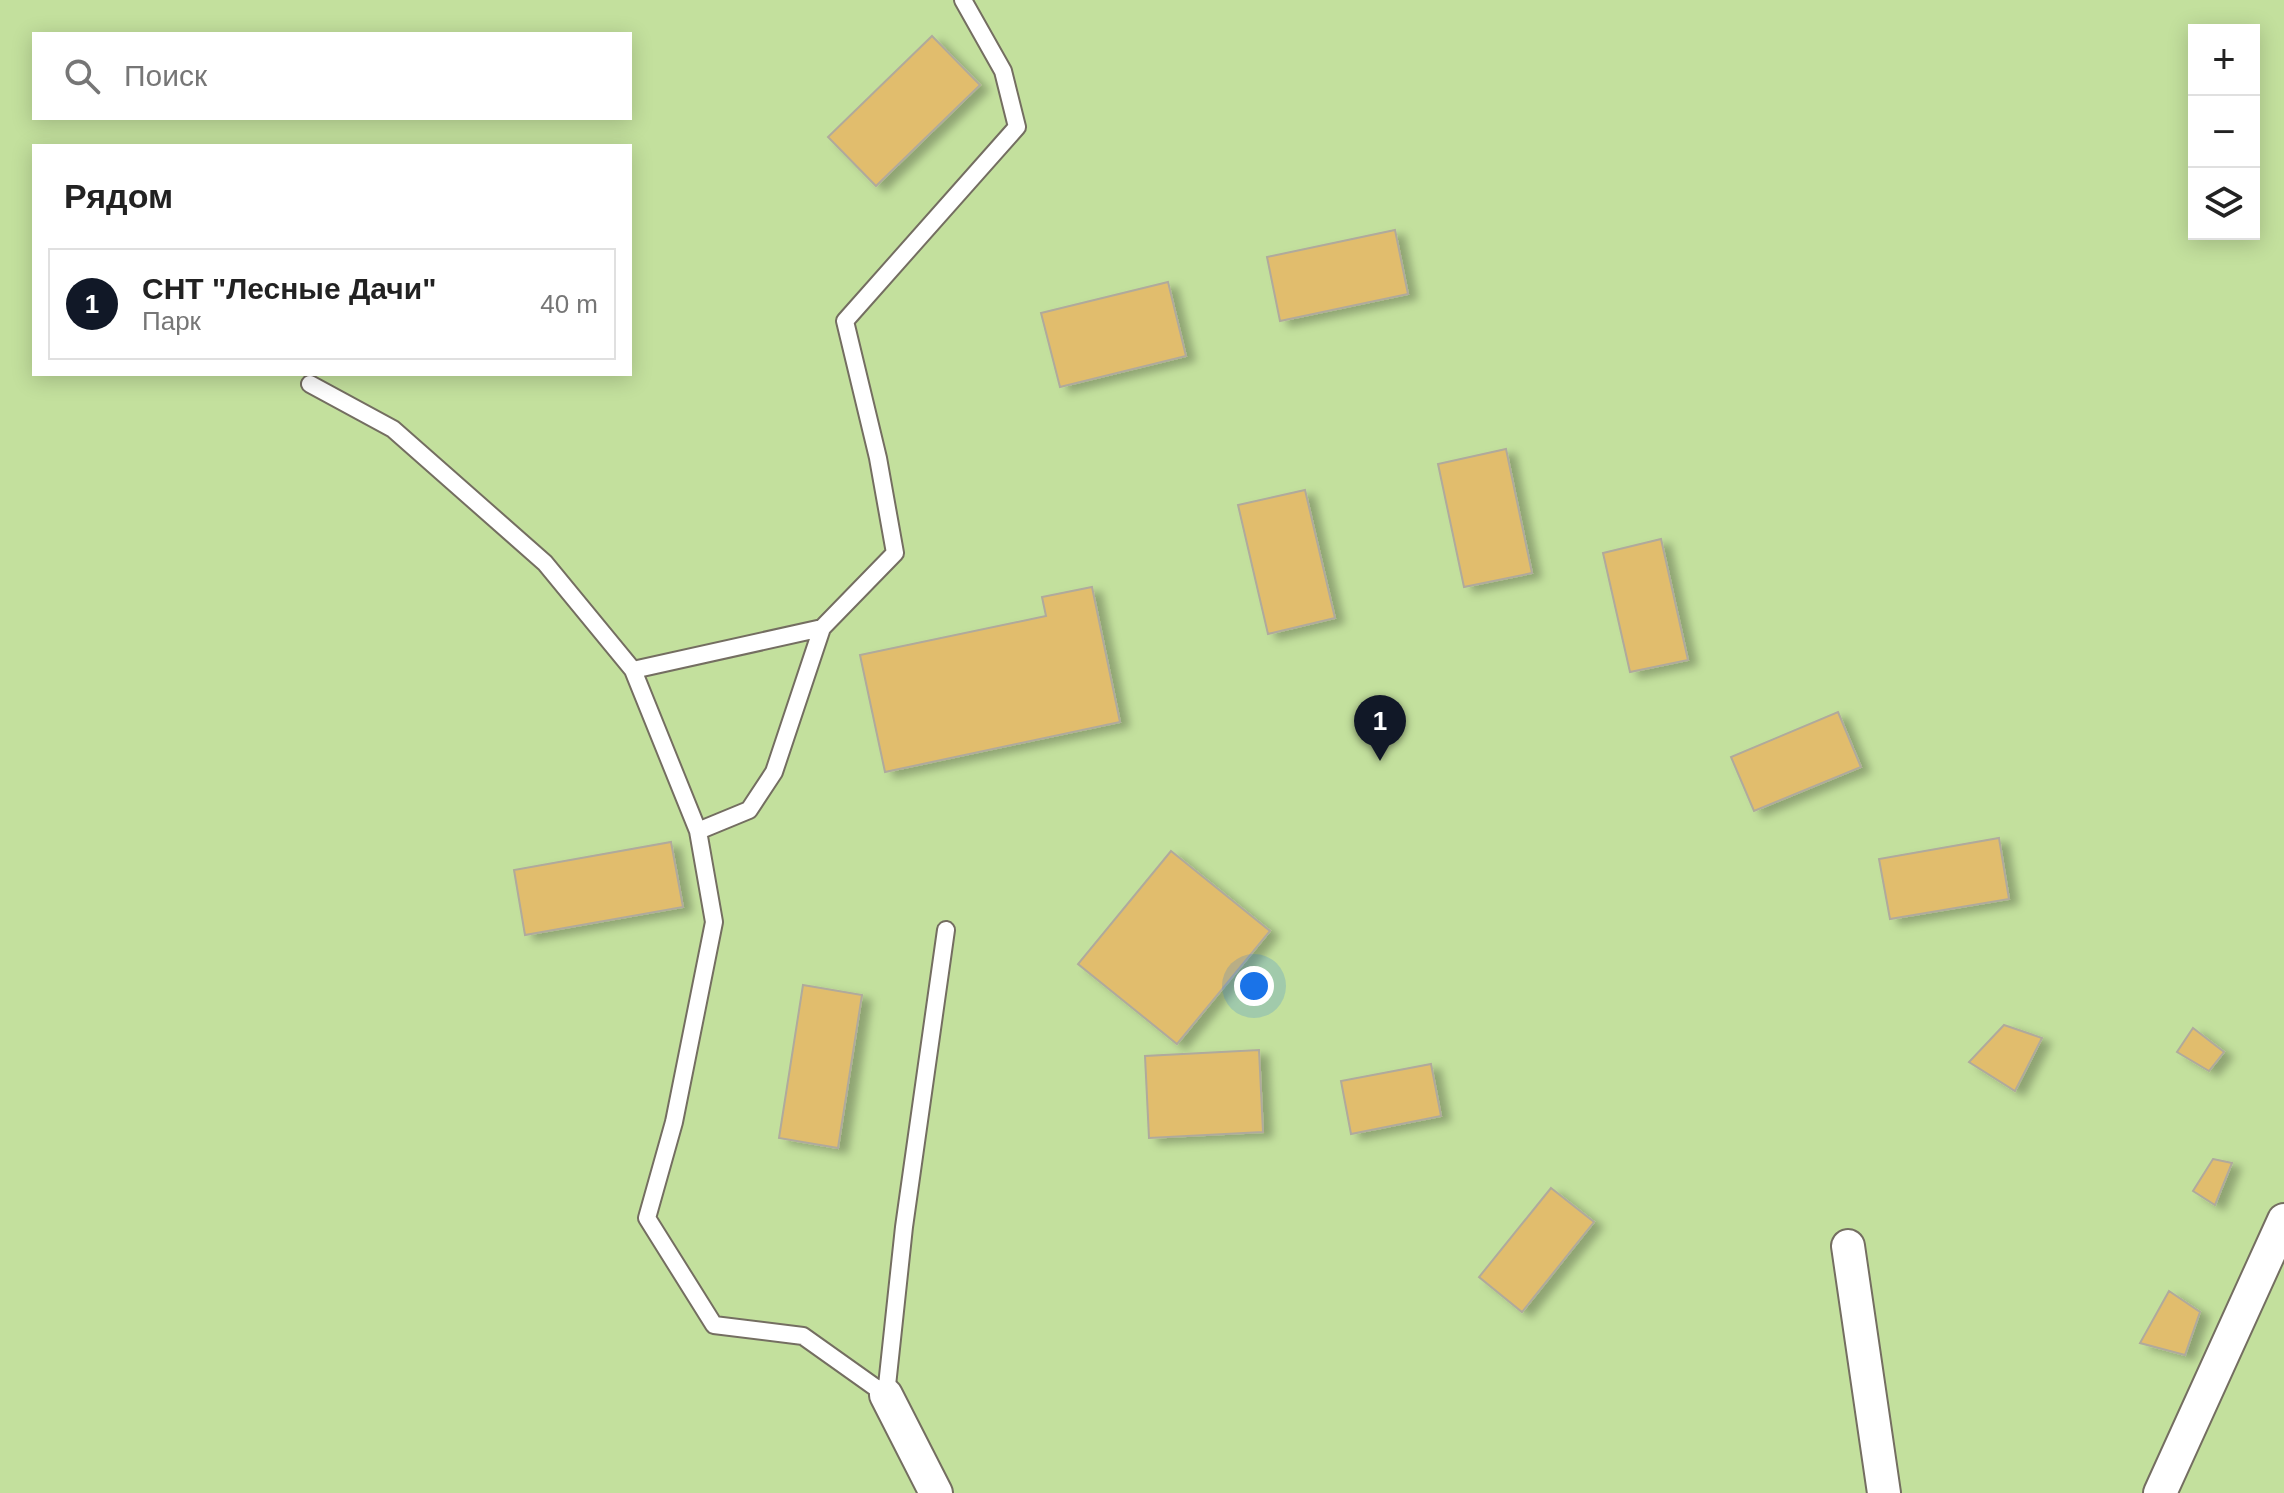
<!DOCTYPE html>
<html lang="ru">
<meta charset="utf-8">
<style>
body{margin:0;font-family:Helvetica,sans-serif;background:#f2f2f2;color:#222}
.controls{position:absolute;right:24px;top:24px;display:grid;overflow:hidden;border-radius:0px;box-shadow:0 4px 20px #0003}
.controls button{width:72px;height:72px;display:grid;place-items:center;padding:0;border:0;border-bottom:2px solid #e0e0e0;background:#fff;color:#222;font:40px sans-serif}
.you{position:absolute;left:1254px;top:986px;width:28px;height:28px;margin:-20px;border:6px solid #fff;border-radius:50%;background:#1a73e8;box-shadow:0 0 0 12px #1a73e833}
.badge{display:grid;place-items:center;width:52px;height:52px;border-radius:50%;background:#111827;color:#fff;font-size:26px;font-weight:700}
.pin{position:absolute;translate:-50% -66px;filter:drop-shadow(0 2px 4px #0008)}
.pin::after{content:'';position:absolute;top:42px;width:28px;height:24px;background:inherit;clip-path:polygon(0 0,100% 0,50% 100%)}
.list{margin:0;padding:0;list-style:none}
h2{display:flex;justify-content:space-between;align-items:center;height:104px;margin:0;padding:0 32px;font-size:34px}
h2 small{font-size:26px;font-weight:400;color:#767676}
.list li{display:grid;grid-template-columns:52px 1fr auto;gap:24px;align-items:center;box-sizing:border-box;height:112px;margin:0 16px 16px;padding:0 16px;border:2px solid #e0e0e0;border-radius:0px}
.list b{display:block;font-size:30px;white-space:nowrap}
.list p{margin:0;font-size:26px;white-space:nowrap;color:#767676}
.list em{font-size:26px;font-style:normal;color:#767676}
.icon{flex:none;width:44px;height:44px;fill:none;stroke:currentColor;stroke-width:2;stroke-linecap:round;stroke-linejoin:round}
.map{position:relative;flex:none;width:2284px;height:1493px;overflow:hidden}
.search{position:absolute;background:#fff;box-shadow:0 4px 20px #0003;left:32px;top:32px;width:600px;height:88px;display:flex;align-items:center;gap:20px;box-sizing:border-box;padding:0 28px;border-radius:0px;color:#767676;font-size:30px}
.panel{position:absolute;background:#fff;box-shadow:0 4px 20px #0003;left:32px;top:144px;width:600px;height:232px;border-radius:0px}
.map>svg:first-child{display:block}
.green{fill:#c3e09d;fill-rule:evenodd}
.building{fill:#e1bd6d;stroke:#b0aa9c;stroke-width:2;filter:url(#shadow)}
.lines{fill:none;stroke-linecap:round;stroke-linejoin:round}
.lane-casing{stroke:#746e61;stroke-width:20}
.street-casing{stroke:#746e61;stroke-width:36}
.lane{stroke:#fff;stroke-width:16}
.street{stroke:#fff;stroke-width:32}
</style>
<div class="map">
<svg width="2284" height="1493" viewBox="0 0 2284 1493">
<defs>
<filter id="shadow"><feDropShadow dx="9" dy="5" stdDeviation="4" flood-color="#0004"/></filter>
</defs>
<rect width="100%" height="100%" fill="#fbf5e6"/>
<path class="green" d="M0,0h2284v1493h-2284zM2194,30h60v204h-60zM34,34h596v84h-596zM34,146h596v228h-596z"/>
<path class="building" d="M932,36l48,49 -104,101 -48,-49z
M1395,230l13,64 -128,27 -13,-64z
M1168,282l18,74 -126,31 -19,-74z
M1506,449l26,124 -68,14 -26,-123z
M1305,490l30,128 -67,16 -30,-129z
M1661,539l27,121 -58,12 -27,-119z
M1092,587l28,135 -235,50 -25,-117 186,-39 -4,-19z
M1838,712l23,55 -107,44 -23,-54z
M1999,838l10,61 -119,20 -11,-60z
M671,842l12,65 -158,28 -11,-65z
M1171,851l99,80 -93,113 -99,-80z
M803,985l59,10 -24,153 -59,-10z
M2004,1025l38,13 -27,53 -46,-29z
M2193,1028l31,24 -15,19 -32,-19z
M1259,1050l4,82 -114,6 -4,-82z
M1431,1064l10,52 -90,18 -10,-53z
M2213,1159l19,4 -17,42 -22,-14z
M1551,1188l43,34 -72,90 -43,-35z
M2169,1291l31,21 -15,43 -45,-12z"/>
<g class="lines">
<defs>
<path id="lane" d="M310,384l83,45 152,134 88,107 65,161 16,91 -40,200 -27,96 67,107 89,11 83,59 18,-168 42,-297
M633,670l189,-42
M698,831l51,-21 25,-38 48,-144 73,-75 -17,-95 -33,-137 172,-194 -14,-56 -40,-71"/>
<path id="street" d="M1848,1246l36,247
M886,1395l50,98
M2160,1493l124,-273"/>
</defs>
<use href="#lane" class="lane-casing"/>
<use href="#street" class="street-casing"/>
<use href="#lane" class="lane"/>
<use href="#street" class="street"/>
</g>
</svg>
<div class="controls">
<button>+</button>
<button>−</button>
<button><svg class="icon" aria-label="layers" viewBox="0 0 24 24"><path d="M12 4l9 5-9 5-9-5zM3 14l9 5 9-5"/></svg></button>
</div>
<div class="you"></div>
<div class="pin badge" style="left:1380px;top:761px">1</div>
<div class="search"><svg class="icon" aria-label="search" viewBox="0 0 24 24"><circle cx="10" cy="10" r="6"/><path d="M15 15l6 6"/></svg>Поиск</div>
<section class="panel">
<h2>Рядом<small></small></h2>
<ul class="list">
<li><span class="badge">1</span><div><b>СНТ &quot;Лесные Дачи&quot;</b><p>Парк</p></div><em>40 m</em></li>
</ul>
</section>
</div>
